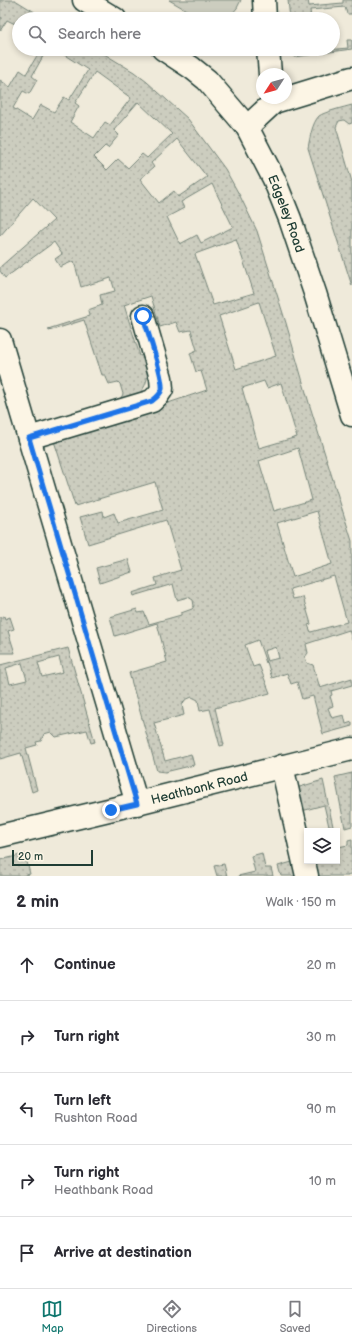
<!DOCTYPE html>
<meta charset="utf-8">
<style>
body{margin:0;font-family:"Balsamiq Sans",sans-serif;background:#f7f7f7;color:#2b2b33}
.controls{position:absolute;right:12px;bottom:12px;display:grid;overflow:hidden;border-radius:0px;box-shadow:0 2px 6px #0003}
.controls button{width:36px;height:36px;display:grid;place-items:center;padding:0;border:0;border-bottom:1px solid #e1e1e2;background:#fff;color:#2b2b33;font:20px sans-serif}
.compass{position:absolute;left:256px;top:68px;width:36px;height:36px;border-radius:50%;background:#fff;box-shadow:0 2px 6px #0003;rotate:234deg}
.scale{position:absolute;left:12px;bottom:10px;width:81px;box-sizing:border-box;padding-left:4px;border:2px solid #1f3d34;border-top:0;font-size:11px;line-height:14px;white-space:nowrap;color:#1f3d34;-webkit-text-stroke:3px #fcf5e5;paint-order:stroke}
.stop{position:absolute;width:12px;height:12px;margin:-9px;border:3px solid #1a73e8;border-radius:50%;background:#fff}
.stop.end{background:#1a73e8;border-color:#fff;box-shadow:0 1px 4px #0008}
.list{margin:0;padding:0;list-style:none}
h2{display:flex;justify-content:space-between;align-items:center;height:52px;margin:0;padding:0 16px;font-size:17px}
h2 small{font-size:13px;font-weight:400;color:#7c7c81}
.list li{display:grid;grid-template-columns:26px 1fr auto;gap:12px;align-items:center;box-sizing:border-box;height:72px;padding:0 16px;border-top:1px solid #e1e1e2}
.list b{display:block;font-size:15px;white-space:nowrap}
.list p{margin:0;font-size:13px;white-space:nowrap;color:#7c7c81}
.list em{font-size:13px;font-style:normal;color:#7c7c81}
.icon{flex:none;width:22px;height:22px;fill:none;stroke:currentColor;stroke-width:2;stroke-linecap:round;stroke-linejoin:round}
.map{position:relative;flex:none;width:352px;height:876px;overflow:hidden}
.search{position:absolute;background:#fff;box-shadow:0 2px 6px #0003;left:12px;right:12px;top:12px;height:44px;display:flex;align-items:center;gap:10px;box-sizing:border-box;padding:0 14px;border-radius:22px;color:#7c7c81;font-size:15px}
.sheet{height:412px;background:#fff}
nav{display:flex;justify-content:space-around;align-items:center;box-sizing:border-box;height:56px;border-top:1px solid #e1e1e2;background:#fff;font-size:11px;color:#7c7c81}
nav a{display:grid;justify-items:center;gap:2px}
nav .on{color:#0f766e}
.map>svg:first-child{display:block}
.green{fill:#cccdbf;stroke:#76857a}
.garden{fill:url(#garden-dots);stroke:#76857a;fill-rule:evenodd}
.lines{fill:none;stroke-linecap:round;stroke-linejoin:round}
.minor-casing{stroke:#1f3d34;stroke-width:25}
.major-casing{stroke:#1f3d34;stroke-width:25}
.minor{stroke:#fcf5e5;stroke-width:22}
.major{stroke:#fcf5e5;stroke-width:22}
.route{stroke:#1a73e8;stroke-width:5}
.labels{text-anchor:middle;stroke-width:3;stroke-linejoin:round;paint-order:stroke}
.street-label{font-size:13px;fill:#1f3d34;stroke:#fcf5e5}
</style>
<div class="map">
<svg width="352" height="876" viewBox="0 0 352 876">
<defs>
<pattern id="garden-dots" width="8" height="8" patternUnits="userSpaceOnUse"><rect width="8" height="8" fill="#cccdbf"/><path d="M2 2h.1M6 6h.1" fill="none" stroke="#afb1a5" stroke-width="1.8" stroke-linecap="round"/></pattern>
</defs>
<rect width="100%" height="100%" fill="#efeada"/>
<filter id="ink" filterUnits="userSpaceOnUse"><feTurbulence type="fractalNoise" baseFrequency=".025" numOctaves="2"/><feDisplacementMap in="SourceGraphic" scale="8" xChannelSelector="R" yChannelSelector="G"/><feConvolveMatrix kernelMatrix="1 2 1 2 8 2 1 2 1" color-interpolation-filters="sRGB"/></filter>
<g filter="url(#ink)">
<path class="green" d="M169,0h72l-4,8 -5,6 -8,4 -22,1z"/>
<path class="garden" d="M0,0h15l31,19h-27v7l-12,-6 -7,11v-10l2,-3 -2,-1z
M288,0h20l1,6 34,-3v-3h9v14h-5l-2,-7 -35,3 1,9h-21z
M347,40h5v9l-58,8 -1,-8h21v2l34,-3z
M41,49h6l-15,27 5,4 -8,14 -6,-3 -10,17 19,12 9,-15 13,7 10,-15 5,3 19,-30 -33,-21h41l38,23 13,10 41,37 37,50 15,27 17,35 29,92 23,80 43,138v99l-3,-10 -43,14 2,9 -3,4 2,6 6,2 7,23 32,-10v7l-21,6 1,4 -2,1 3,10 -5,2 4,10 12,-3 2,9 6,-2v4l-29,8 -10,-38 -11,3 -5,-17 -6,2 -4,-11 -15,5 -5,-16 -1,1 -8,-23 -13,5 8,22 6,-2 11,28 -55,15 9,37 -4,1 -10,-37 -10,2 -2,-11 -6,-3 -7,3 -3,5 2,10 -30,8 11,38 26,-7 3,11 -29,7 -8,-1 -28,-98 38,-11 -10,-39 -42,13 -5,-19 27,-8 1,4 6,-1 5,12 32,-9v-2l11,-4 2,-3 -1,-6 -5,-3 -11,3 -4,-16 -40,12 -1,-3 25,-8 -2,-7 26,-8 -15,-50 -78,24 -8,-27 23,-6 1,6 10,-4 4,10 45,-13 -8,-28 -80,24 -21,-65 153,-51 -6,-19 -5,1 -6,-19 7,-3 -6,-20 -11,2 -4,-10 -16,5 -9,-31 -27,9 16,51 3,-1c6,18 7,26 -5,41l-60,16 43,-14 2,-4 -3,-10 -2,-2 -9,2 -4,-9h-3l-18,-55 -35,11 -1,-2 41,-13 -1,-6 14,-5 -2,-10 15,-4 -4,-13 -30,9 -7,-26 -14,6 -5,-8 7,-5 -8,-12 -49,36 -5,-7v-4l54,-47 -21,-22 -33,38v-156l10,7 10,-17 6,4zM95,72l36,26 -21,27 -5,-3 -11,16 -24,-16 9,-16 -4,-3zM138,102l34,32 -25,24 -5,-4 -14,14 -10,-9 -11,11 -13,-13 11,-11 3,2 11,-13 -5,-5zM177,139l30,38 -29,20 -4,-6 -15,12 -19,-24 14,-12 -3,-4zM212,184l21,43 -32,16 -4,-8 -17,9 -13,-27 17,-9 -3,-6zM236,239l18,54 -41,12 -18,-51zM259,302l17,54 -40,13 -17,-53zM264,381l3,7 14,-5 16,54 -38,11 -17,-60zM298,448l14,52 -38,11 -15,-50zM317,511l15,53 -39,13 -16,-54zM334,576l13,46 -36,10 -3,-7 3,-1 -8,-27 -10,2 -3,-10zM276,647l3,11 -12,3 -3,-10z
M352,105v18l-3,1 -5,-4 -5,1 -3,6 16,55v104l-44,-138c2,-10 4,-25 11,-32 5,-4 26,-9 33,-11z
M128,559l4,13 -32,11 -4,-15z
M4,616l1,3 5,-2 4,12 -6,2 7,22h-15v-35z
M68,648l27,94 -4,1 -4,-13 -31,7 -5,-5 -7,2 -3,7 -5,1 1,3 -11,3 11,42 -5,2 -11,-39 -21,6v-94zM59,657l4,15 -21,5 -4,-14zM22,663l5,17 -17,4 -4,-16z
M352,773v53l-7,2 -10,-51z
M323,780l11,51h-4l-6,-26 -26,7 -5,-23z
M352,839v34l-4,2v1h-34l-4,-15h27v-17l1,3 10,-2v-5z
M295,844l8,32h-22l-3,-10 14,-4 -4,-16z
M262,853l3,15h6l2,8h-35l17,-4 -4,-16z
M25,854l5,20 -8,2h-22v-16z
M224,864l3,12h-10l-3,-10z"/>
<g class="lines">
<defs>
<g id="minor">
<path d="M264,0l1,19"/>
<path d="M268,49l2,25"/>
<path d="M247,127l27,-25 78,-24"/>
<path d="M0,340l137,464"/>
<path d="M29,438l123,-37 6,-6 4,-6 -1,-11 -18,-62"/>
<path d="M282,766l25,110"/>
<path id="s1" d="M0,836l121,-29 231,-58"/>
</g>
<g id="major">
<path d="M84,0l31,19"/>
<path id="s2" d="M163,49l29,19 15,12 40,47 27,52 16,40 25,74 37,122"/>
</g>
</defs>
<use href="#minor" class="minor-casing"/>
<use href="#major" class="major-casing"/>
<use href="#minor" class="minor"/>
<use href="#major" class="major"/>
</g>
</g>
<g class="lines" filter="url(#ink)">
<path class="route" d="M111,810l26,-6 -108,-366 123,-37c4,-3 9,-7 10,-12 2,-12 -15,-58 -19,-73"/>
</g>
<g class="labels">
<g class="street-label">
<text dy="5" stroke="none"><textPath href="#s2" startOffset="211">Edgeley Road</textPath></text>
<text dy="5" stroke="none"><textPath href="#s1" startOffset="205">Heathbank Road</textPath></text>
</g>
</g>
</svg>
<div class="controls">
<button><svg class="icon" aria-label="layers" viewBox="0 0 24 24"><path d="M12 4l9 5-9 5-9-5zM3 14l9 5 9-5"/></svg></button>
</div>
<svg class="compass" viewBox="-18 -18 36 36"><path d="M0-13l5 13h-10z" fill="#e53935"/><path d="M0 13l5-13h-10z" fill="#7c7c81"/></svg>
<div class="scale">20 m</div>
<div class="stop" style="left:143px;top:316px"></div>
<div class="stop end" style="left:111px;top:810px"></div>
<div class="search"><svg class="icon" aria-label="search" viewBox="0 0 24 24"><circle cx="10" cy="10" r="6"/><path d="M15 15l6 6"/></svg>Search here</div>
</div>
<section class="sheet">
<h2>2 min<small>Walk · 150 m</small></h2>
<ul class="list">
<li><svg class="icon" aria-label="ahead" viewBox="0 0 24 24"><path d="M12 20V5M6 11l6-6 6 6"/></svg><div><b>Continue</b></div><em>20 m</em></li>
<li><svg class="icon" aria-label="right" viewBox="0 0 24 24"><path d="M7 20v-9h11M14 6l5 5-5 5"/></svg><div><b>Turn right</b></div><em>30 m</em></li>
<li><svg class="icon" aria-label="left" viewBox="0 0 24 24"><path d="M17 20v-9H6M10 6l-5 5 5 5"/></svg><div><b>Turn left</b><p>Rushton Road</p></div><em>90 m</em></li>
<li><svg class="icon" aria-label="right" viewBox="0 0 24 24"><path d="M7 20v-9h11M14 6l5 5-5 5"/></svg><div><b>Turn right</b><p>Heathbank Road</p></div><em>10 m</em></li>
<li><svg class="icon" aria-label="arrive" viewBox="0 0 24 24"><path d="M6 21V4h12l-3 4 3 4H6"/></svg><div><b>Arrive at destination</b></div></li>
</ul>
</section>
<nav>
<a class="on"><svg class="icon" aria-label="map" viewBox="0 0 24 24"><path d="M3 6l6-2 6 2 6-2v14l-6 2-6-2-6 2zM9 4v14M15 6v14"/></svg>Map</a>
<a><svg class="icon" aria-label="directions" viewBox="0 0 24 24"><path d="M12 3l9 9-9 9-9-9zM9 14v-3h6M13 9l2 2-2 2"/></svg>Directions</a>
<a><svg class="icon" aria-label="saved" viewBox="0 0 24 24"><path d="M7 4h10v16l-5-4-5 4z"/></svg>Saved</a>
</nav>
